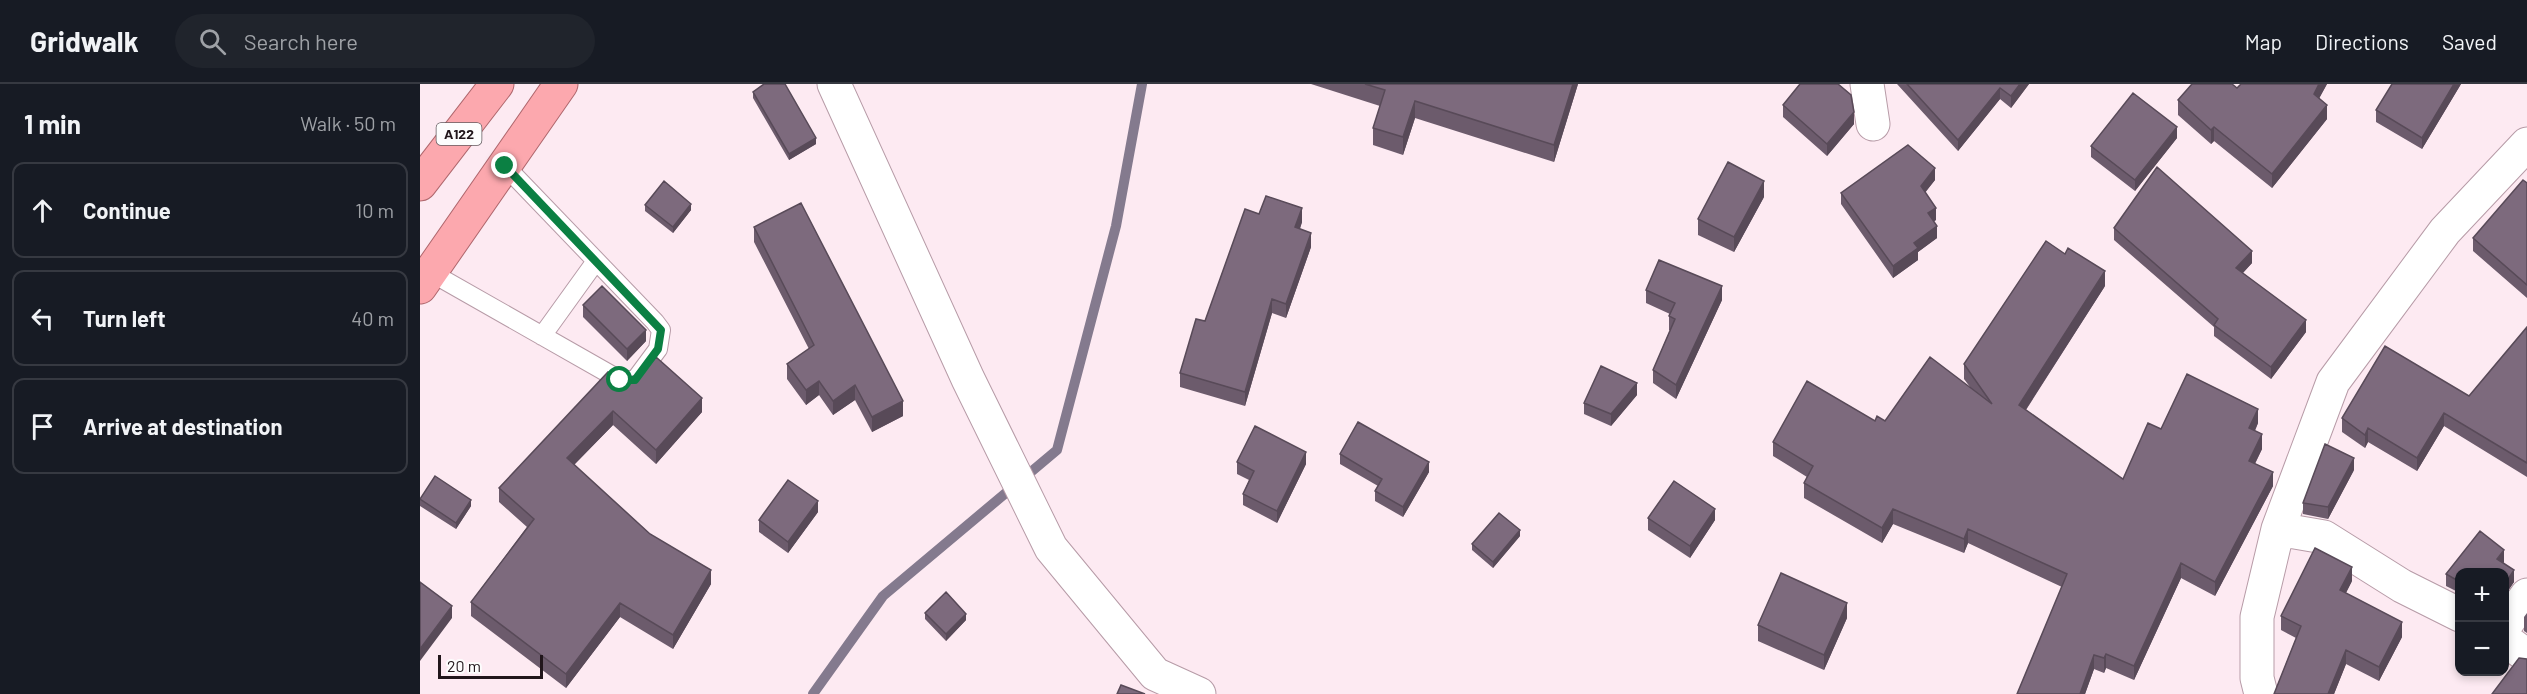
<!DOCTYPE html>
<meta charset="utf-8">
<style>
body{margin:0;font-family:Barlow,sans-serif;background:#20242c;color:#f1f3f6}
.controls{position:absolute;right:18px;bottom:18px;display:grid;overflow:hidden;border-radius:12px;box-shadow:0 3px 9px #0003}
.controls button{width:54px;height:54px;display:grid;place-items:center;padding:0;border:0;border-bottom:2px solid #363941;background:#171b24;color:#f1f3f6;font:30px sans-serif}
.scale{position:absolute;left:18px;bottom:15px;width:105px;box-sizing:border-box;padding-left:6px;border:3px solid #21161b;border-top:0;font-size:16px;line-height:21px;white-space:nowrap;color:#21161b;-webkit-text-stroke:4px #fdfdfd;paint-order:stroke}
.stop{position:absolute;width:18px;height:18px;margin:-14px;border:4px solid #0b8043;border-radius:50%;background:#fff}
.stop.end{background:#0b8043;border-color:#fff;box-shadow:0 2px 6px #0008}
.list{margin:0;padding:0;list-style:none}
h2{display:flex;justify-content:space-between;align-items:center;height:78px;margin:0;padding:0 24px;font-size:26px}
h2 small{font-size:20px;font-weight:400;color:#9ea1a6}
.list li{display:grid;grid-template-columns:39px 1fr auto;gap:18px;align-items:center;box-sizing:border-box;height:96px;margin:0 12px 12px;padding:0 12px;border:2px solid #363941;border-radius:12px}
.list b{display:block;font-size:22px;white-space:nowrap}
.list em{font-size:20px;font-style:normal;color:#9ea1a6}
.icon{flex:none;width:33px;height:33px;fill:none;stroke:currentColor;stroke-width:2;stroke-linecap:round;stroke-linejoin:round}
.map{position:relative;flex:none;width:2107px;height:610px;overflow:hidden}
header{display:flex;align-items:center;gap:36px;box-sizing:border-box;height:84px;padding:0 30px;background:#171b24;border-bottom:2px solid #363941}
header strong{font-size:28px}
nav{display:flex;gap:33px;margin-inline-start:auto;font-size:21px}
.search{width:420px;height:54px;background:#20242c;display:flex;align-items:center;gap:15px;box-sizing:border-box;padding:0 21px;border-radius:33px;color:#9ea1a6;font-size:22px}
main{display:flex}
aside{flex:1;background:#171b24}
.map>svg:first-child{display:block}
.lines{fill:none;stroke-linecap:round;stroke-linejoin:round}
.stream{stroke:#847a8e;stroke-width:10}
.service-casing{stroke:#b79ba7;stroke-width:20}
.minor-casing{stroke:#b79ba7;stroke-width:35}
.trunk-casing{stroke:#af676d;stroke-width:35}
.service{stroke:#fff;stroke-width:18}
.minor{stroke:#fff;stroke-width:33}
.trunk{stroke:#fca8ae;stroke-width:33}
.wall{fill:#6c5b6c}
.shaded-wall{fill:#584a58}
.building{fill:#7d6a7d;stroke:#584a58;stroke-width:1.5}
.route{stroke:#0b8043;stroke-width:8}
.labels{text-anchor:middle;stroke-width:5;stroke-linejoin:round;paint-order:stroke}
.shield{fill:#fdfdfd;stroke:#635b5f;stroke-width:1.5}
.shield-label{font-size:14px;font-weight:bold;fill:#21161b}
</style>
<header>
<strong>Gridwalk</strong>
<div class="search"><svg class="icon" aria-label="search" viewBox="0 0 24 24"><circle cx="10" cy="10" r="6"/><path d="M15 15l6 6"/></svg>Search here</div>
<nav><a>Map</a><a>Directions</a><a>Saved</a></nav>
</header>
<main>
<aside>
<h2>1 min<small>Walk · 50 m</small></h2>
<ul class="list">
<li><svg class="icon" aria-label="ahead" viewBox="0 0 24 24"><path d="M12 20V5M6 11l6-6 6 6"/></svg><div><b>Continue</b></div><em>10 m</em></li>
<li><svg class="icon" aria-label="left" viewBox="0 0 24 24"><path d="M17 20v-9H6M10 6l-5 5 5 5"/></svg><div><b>Turn left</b></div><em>40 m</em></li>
<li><svg class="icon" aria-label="arrive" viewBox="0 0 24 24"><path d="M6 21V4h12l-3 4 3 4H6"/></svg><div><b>Arrive at destination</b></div></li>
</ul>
</aside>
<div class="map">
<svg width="2107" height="610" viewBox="0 0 2107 610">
<rect width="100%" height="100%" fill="#fdeaf2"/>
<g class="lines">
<path class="stream" d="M393,610l70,-98 174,-146 59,-224 26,-142"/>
<defs>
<path id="service" d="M10,188l190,108h15l23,-31 3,-19 -6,-8 -150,-156
M122,252l54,-75"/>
<path id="minor" d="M414,0l134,295 83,169 104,126 44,20
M1447,0l6,40
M1858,445l46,8 78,49 58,29
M2084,543l23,-32
M2084,555l23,17
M1841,610l-4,-16v-61l21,-88 55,-147 112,-151 82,-87"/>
<path id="trunk" d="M0,100l77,-100
M0,203l141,-203"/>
</defs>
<use href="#service" class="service-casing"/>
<use href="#minor" class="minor-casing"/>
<use href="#trunk" class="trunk-casing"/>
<use href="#service" class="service"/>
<use href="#minor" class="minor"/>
<use href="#trunk" class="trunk"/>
</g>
<path class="wall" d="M891,0h267l-24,78 -139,-44 -12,37 -30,-10v-17l7,-22z
M1477,0h132l-18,24 -11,-9 -42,52z
M1821,0h86l-8,14 8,21 -55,69 -58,-47 -3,3 -33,-29v-15l59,-12z
M2041,0l-39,65 -46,-27v-12z
M333,8l63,52 -27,16 -36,-62z
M1363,21l71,19 -27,32 -44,-39z
M1757,54l-42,53 -44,-34v-11z
M1515,96l-10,12 11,28 -2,1 3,17 -19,14v8l-25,18 -52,-74v-11z
M2107,99v115l-54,-47v-13z
M1344,113l-30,55 -36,-17v-16z
M225,121l46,5 -18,23 -28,-22z
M839,130l43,8 -2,7 11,18 -25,71 -14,-5 -27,93 -65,-19v-14l25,-52z
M334,143l149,189 -31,16 -17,-32 -22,15 -14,-20 -13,10 -19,-26v-15l22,-15 -55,-107z
M1694,144l138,35 -9,10 63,59 -35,47 -57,-43v-9l-100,-87z
M1685,202l-79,124 97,69 38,-50 97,-6 -3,8 7,18 -7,15 18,22 -58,110 -34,-18 -47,102 -28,-12 -2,5 -10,-4 -9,25h-68l45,-107 -94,-44 -4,10 -71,-29 -11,19 -78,-45v-15l3,-6 -34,-21v-14l102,-21h10l85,-34 -6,-8v-15z
M1226,206l76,10 -46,99 -23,-16v-13l17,-40h-1v-14l1,-2 -24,-11z
M163,221l63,36 -19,20 -44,-44z
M2107,243v150l-83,-51 -27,45 -49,-29 -3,6 -23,-16v-14l127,-22z
M199,293l83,35 -46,52 -43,-39 -39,40 76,69 61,50 -38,65 -53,-32 -54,71 -95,-72v-14l56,-75 -28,-25v-14z
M1217,311l-26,31 -27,-12v-11z
M920,370l89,18 -26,45 -28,-16v-10l3,-5 -38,-22z
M817,378l69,2 -29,59 -34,-18v-11l6,-14 -12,-6z
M1934,386l-26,49 -25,-5v-11z
M0,415l51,7 -15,23 -36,-23z
M398,428l-30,41 -29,-21v-12z
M1228,434l67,2 -25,38 -42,-28z
M1100,452l-27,32 -21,-18v-6z
M2084,478l-1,1 11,19 -9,13v-22h-45v20l-14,-7v-12z
M1932,497l-6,12 56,44 -23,44 -33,-17 -12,30h-60l22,-56 -15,-8v-14z
M505,529l41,7 -20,21 -21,-22z
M2107,529v20l-3,-2v-14z
M1427,534l-23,52 -66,-29v-16z"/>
<path class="shaded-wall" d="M1153,0h5l-24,78v-17z
M1600,0h9l-18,24v-12z
M1899,0h8l-13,24v-14z
M2034,0h7l-39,65v-11z
M1580,4v11l-42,52v-11z
M995,17v17l-12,37v-18z
M1907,21v14l-55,69v-14z
M1434,28v12l-27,32v-12z
M1757,43v11l-42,53v-11z
M1794,43v14l-3,3v-14z
M396,54v6l-27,16v-6z
M1515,84v12l-14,18v-12z
M1344,97v16l-30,55v-15z
M271,120v6l-18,23v-6z
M882,124v14l-7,20v-15z
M1516,124v12l-8,5v-12z
M1517,142v12l-19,14v8l-25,18v-12l21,-23z
M891,149v14l-25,71v-14z
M1832,167v12l-16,17v-12z
M1685,187v15l-86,134v-15z
M1302,202v14l-46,99v-14z
M852,215v14l-27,93v-14z
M1886,236v12l-35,47v-12z
M226,246v11l-19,20v-12z
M399,297v14l-13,10v-15z
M1217,299v12l-26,31v-12z
M435,301v15l-22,15v-14z
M282,314v14l-46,52v-14z
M483,317v15l-31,16v-15z
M1838,325v14l-9,20v-15z
M193,327v14l-46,47v-14z
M2024,329v13l-27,45v-13z
M1948,344v14l-3,6v-13z
M1842,350v15l-13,26v-14z
M886,368v12l-29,59v-12z
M1934,374v12l-26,49v-12z
M1009,378v10l-26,45v-10z
M1853,388v14l-58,110v-14z
M51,416v6l-15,23v-6z
M398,417v11l-30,41v-11z
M1295,425v11l-25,38v-12z
M1473,425v15l-11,19v-15z
M1548,445v14l-4,10v-14z
M1100,446v6l-27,32v-6z
M2084,466v12l-7,9v-12z
M1761,479v15l-47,102v-14z
M1932,483v14l-12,23v-14z
M291,486v14l-38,65v-14z
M2094,486v12l-9,13v-11z
M200,519v14l-54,71v-14z
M1427,519v15l-23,52v-15z
M32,522v12l-32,43v-12z
M546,530v6l-20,21v-7z
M1982,538v15l-23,44v-14z
M1926,566v14l-12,30h-6z
M1686,570v14l-2,5v-15z
M1674,571v14l-9,25h-5z"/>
<path class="building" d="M344,0h21l31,54 -27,16 -36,-62z
M945,0h208l-19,61 -139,-44 -12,36 -30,-9 12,-38z
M1380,0h38l13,11 3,17 -27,32 -44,-39z
M1487,0h113l-9,12 -11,-8 -42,52z
M1772,0h40l5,4 4,-4h78l-5,10 13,11 -55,69 -58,-47 -3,3 -33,-30z
M1972,0h62l-32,54 -46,-28z
M1713,9l44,34 -42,53 -44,-34z
M1488,61l27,23 -14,18 15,22 -8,5 9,13 -23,17 4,5 -25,18 -52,-73z
M1308,78l36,19 -30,56 -36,-18z
M1737,83l95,84 -16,17 70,52 -35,47 -57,-42 4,-6 -104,-91z
M2103,96l4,3v102l-54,-47z
M244,97l27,23 -18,23 -28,-22z
M846,112l36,12 -7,19 16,6 -25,71 -14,-5 -27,93 -65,-19 16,-54 9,2 40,-112 14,5z
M381,119l102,198 -31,16 -17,-32 -22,16 -14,-20 -13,9 -19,-26 27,-19 -60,-118z
M1626,157l19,13 3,-6 37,23 -86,134 104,74 25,-56 13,6 26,-55 71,35 -9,19 13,6 -13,27 24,11 -58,110 -34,-19 -47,103 -28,-12 -2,4 -10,-3 -14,39h-63l50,-120 -99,-45 -4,10 -71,-30 -11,19 -78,-45 9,-17 -40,-24 34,-61 68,40 2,-5 8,5 45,-64 62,47 -28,-40z
M1239,176l63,26 -46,99 -23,-15 22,-51 -6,-3 6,-13 -29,-13z
M182,202l44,44 -19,19 -44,-44z
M2107,243v136l-83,-50 -27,45 -49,-30 -3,7 -23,-17 43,-72 84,50z
M236,273l46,41 -46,52 -43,-39 -46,47 83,76 61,36 -38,65 -53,-32 -54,71 -95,-72 63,-83 -35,-31 109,-116 11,5 21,-1z
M1181,282l36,17 -26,31 -27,-11z
M938,338l71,40 -26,45 -28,-16 7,-12 -42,-25z
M835,342l51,26 -29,59 -34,-17 11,-23 -17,-9z
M1905,360l29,14 -26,49 -25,-4z
M15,392l36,24 -15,23 -36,-24z
M368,396l30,21 -30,41 -29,-22z
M1254,397l41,28 -25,37 -42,-28z
M1079,429l21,17 -27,32 -21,-18z
M2060,447l24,19 -7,9 17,11 -9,14v-11h-45v9l-14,-8z
M1895,464l37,19 -12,23 62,32 -23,45 -33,-17 -18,44h-54l27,-68 -20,-10z
M1361,489l66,30 -23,52 -66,-30z
M0,498l32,24 -32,43z
M526,508l20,22 -20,20 -21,-21z
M2099,574l8,1v35h-35z
M701,601l24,9h-28z"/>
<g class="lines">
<path class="route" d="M85,82l156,164 -3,19 -23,31h-15"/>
</g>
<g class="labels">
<rect class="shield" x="16.5" y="39" width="45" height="22" rx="4.5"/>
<g class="shield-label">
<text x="39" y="55">A122</text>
</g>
</g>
</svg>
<div class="controls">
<button>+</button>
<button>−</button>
</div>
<div class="scale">20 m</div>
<div class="stop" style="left:200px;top:296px"></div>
<div class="stop end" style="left:85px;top:82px"></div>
</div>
</main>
